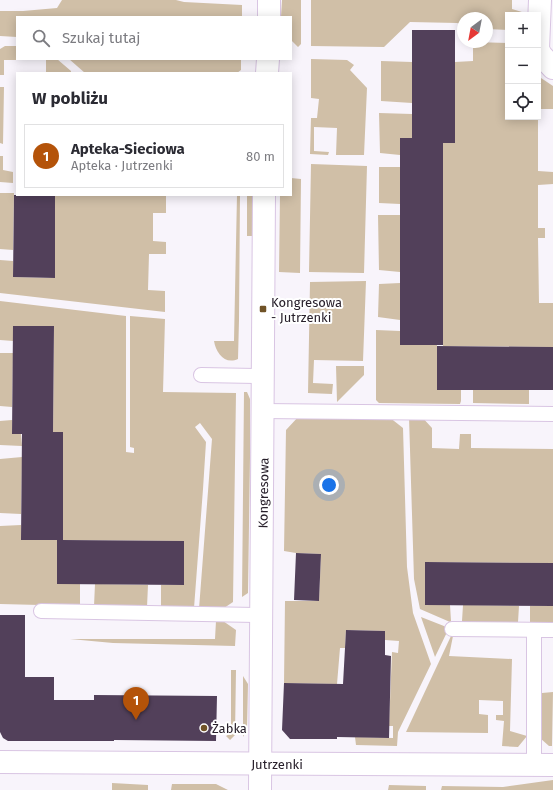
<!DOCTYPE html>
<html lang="pl">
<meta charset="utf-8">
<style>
body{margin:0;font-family:"Fira Sans",sans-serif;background:#f2f2f3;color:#2b2b33}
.controls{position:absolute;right:12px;top:12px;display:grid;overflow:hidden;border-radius:0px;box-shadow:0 2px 10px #0003}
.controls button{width:36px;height:36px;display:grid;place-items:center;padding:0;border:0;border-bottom:1px solid #e1e1e2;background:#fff;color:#2b2b33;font:20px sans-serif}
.compass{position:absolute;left:457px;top:12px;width:36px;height:36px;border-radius:50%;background:#fff;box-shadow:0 2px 10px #0003;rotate:212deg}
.you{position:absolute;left:329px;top:485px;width:14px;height:14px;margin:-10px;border:3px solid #fff;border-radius:50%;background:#1a73e8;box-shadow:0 0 0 6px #1a73e833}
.badge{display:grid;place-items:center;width:26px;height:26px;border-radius:50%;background:#b45309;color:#fff;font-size:13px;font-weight:700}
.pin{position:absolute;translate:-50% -33px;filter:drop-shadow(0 1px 2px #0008)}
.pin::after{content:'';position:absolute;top:21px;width:14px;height:12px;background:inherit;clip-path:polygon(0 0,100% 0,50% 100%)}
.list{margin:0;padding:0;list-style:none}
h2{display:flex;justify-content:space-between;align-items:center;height:52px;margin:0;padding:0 16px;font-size:17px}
h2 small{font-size:13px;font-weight:400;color:#7c7c81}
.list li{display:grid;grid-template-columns:26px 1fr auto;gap:12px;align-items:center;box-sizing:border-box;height:64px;margin:0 8px 8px;padding:0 8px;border:1px solid #e1e1e2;border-radius:0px}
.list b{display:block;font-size:15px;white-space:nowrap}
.list p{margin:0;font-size:13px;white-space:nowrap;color:#7c7c81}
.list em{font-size:13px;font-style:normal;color:#7c7c81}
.icon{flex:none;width:22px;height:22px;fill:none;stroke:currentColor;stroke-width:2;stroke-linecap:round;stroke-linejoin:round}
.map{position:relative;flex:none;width:553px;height:790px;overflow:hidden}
.search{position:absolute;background:#fff;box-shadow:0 2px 10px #0003;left:16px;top:16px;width:276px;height:44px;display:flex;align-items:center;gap:10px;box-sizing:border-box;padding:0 14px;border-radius:0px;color:#7c7c81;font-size:15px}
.panel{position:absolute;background:#fff;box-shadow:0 2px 10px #0003;left:16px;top:72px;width:276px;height:124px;border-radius:0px}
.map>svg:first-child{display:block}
.green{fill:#d0bfa7}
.building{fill:#52405a}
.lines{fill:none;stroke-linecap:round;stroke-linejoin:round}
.lane-casing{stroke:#d9c5e3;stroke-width:16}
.street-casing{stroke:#d9c5e3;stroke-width:24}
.secondary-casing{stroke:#d9c5e3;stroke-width:24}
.lane{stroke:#fff;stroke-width:14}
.street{stroke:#fff;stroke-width:22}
.secondary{stroke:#fff;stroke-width:22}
.poi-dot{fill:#705327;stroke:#fff;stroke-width:1.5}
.labels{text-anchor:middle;stroke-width:4;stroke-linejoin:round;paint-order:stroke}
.poi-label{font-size:13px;fill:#28202b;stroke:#fff;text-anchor:start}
.street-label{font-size:13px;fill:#28202b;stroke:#fff}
</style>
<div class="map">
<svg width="553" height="790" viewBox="0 0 553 790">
<rect width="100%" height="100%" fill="#f8f4fb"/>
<path class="green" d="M62,0h114l8,2 58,3v12h-225v20l-17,-1v-25h23l34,-3z
M282,0h19v44l-3,3 -7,-7v-23h-10z
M311,0h201v9l20,6h-24v15l-21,-1v-11h-24v7l-6,-2 -47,-1 -26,25 -73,-1z
M473,42l35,1v74h30v54l15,1v12l-15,1v43h7v10h-7l1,65h14v44l-110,-1v-203h12v-81l18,-1z
M5,46h12v13h40l14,12v2h-25v-13h-42v15h-4v-26z
M69,59h172v11l-4,3h-152z
M311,59l36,1 7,5 -4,5 17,18 -3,67h-28l1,-27 -23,-1v24l15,1 -1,3 -18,-1 1,-36h6l2,-19 -8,-1z
M381,61l31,1v41l-31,-2z
M538,77l3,1 12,8v23h-15z
M0,87h4l-1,57 -3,-1z
M379,113l33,1v24h-12v17l-20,-2z
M0,156h3v14l10,2v11l-13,-1z
M311,164l56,2 -3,107 -55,-1z
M379,167h21v37l-21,-1z
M291,178l10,1 -1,94 -21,-1 1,-77h11z
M0,193h14l-1,57 -13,-1z
M55,195h111v18h-13v28l13,1v12h-17l-1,36 17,1v21l-165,-19v-33l13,1v16l42,1z
M237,195h3l-1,125 -1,39c-13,6 -22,-6 -24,-18h20z
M247,195h6v41h-6z
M378,215h22v57l-21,-2z
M366,281l-3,80 -49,-1 -1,23 20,1 -1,10 -24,-1 2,-111z
M400,283v37l-22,-3 1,-33z
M0,301l126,15v136l8,1v-5l-4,-1v-131l35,3 -2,73 73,1 -3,209 -9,6 -25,1 13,-170 -12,-16 -5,4 11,15 -3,47 -9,119h-33v-23h23v-44l-121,-1v-107l-10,-1 1,-105 -41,-1v15l-13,-1z
M376,330l24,1v14h37v45h24v11l-1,3 -81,-1 -3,-3z
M0,353h13l-1,54 -12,-1z
M336,366h28v9l-27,27z
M473,390h56v14l-56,-1z
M244,392h3l3,7v58l-2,136 -6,4z
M299,416l90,1 14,11 4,139 6,46 18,51 -33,68 -1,14 -41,-1 -1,-8 38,1v-12h-4l3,-74 6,1 1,-12 -14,-1v-9l-39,-1 -1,18h-5l-3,36 -53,-1 1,-82h34l2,-47 -25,-1 -12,-2 2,-121z
M421,416l11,12v20l27,1 1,-15h11v14l82,1v114l-127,-1 -1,43h25l1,16 -1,1 -30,-13 -6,-30 -5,-162z
M12,420v13l9,1 1,12 -22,-1v-24z
M22,457l-1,57 -21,-1v-54z
M21,525v15h36l23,44v22l-80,-2v-78z
M95,584l53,1 -1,22 -53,-1z
M463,605l56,1 -1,16 -3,2 -51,-1 -2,-2z
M530,606h23v18h-21l-2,-2z
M421,617l28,11 -14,29 -1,-3z
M216,621h7l13,9 -1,16 -122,-3 -43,-4h145z
M451,636h2l-4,20 63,3 -2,72 17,5 -9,11 -16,-1 2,-25 -8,-1v-5h7v-14l-24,-1v14l9,1v18l-82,-1z
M231,670h5l-1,65 -5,5 -4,-4 5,-3z
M243,676l5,8 -1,45 -4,8z
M553,692l-1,54h-3l-9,-8 2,-45z
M553,780v10h-112l1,-4 61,1z
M112,783l36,2v5h-36z
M172,784h44l12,6h-57z
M389,785l37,1v4h-38z"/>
<path class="building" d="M412,30h43v113h-12v202h-43v-207h12z
M14,195h41v83l-42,-1z
M13,326h41l-1,106h10v108l121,1v44l-127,-1v-44h-36l1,-106h-10z
M437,346l116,1v43h-116z
M296,553l25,1 -2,47 -25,-1z
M425,562l128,1v43l-128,-1z
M0,615h25v62h29v23h40v-5l123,1 -1,45 -102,-1v1h-106l-5,-3 -3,-6z
M346,630l39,1v24l6,1 -2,82 -52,-1v2h-47l-8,-9 2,-47 59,1z"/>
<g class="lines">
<defs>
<path id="lane" d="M201,375l62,1
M263,411l290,3
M41,611l220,4
M452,629l101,1
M534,765v-135"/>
<path id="street" d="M540,0l-2,49 3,6 12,13
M0,762l553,3"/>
<path id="secondary" d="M269,0v17
M267,73l1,-14
M260,790l4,-595"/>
</defs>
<use href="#lane" class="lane-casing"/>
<use href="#street" class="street-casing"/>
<use href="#secondary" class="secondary-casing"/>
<use href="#lane" class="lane"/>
<use href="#street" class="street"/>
<use href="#secondary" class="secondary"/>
</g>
<g class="poi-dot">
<rect x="259" y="305" width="8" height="8" rx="2"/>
<circle cx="204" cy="728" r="4"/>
</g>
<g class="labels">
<g class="poi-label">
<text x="271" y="307">Kongresowa<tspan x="271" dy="15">- Jutrzenki</tspan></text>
<text x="212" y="733">Żabka</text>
</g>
<g class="street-label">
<text transform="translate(263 493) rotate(-89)" y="5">Kongresowa</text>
<text x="277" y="769">Jutrzenki</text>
</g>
</g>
</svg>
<div class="controls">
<button>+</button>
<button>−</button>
<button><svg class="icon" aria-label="locate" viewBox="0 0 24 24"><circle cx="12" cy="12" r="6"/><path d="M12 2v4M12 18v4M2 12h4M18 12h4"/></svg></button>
</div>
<svg class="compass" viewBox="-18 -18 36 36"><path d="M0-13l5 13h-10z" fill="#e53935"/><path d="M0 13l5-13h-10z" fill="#7c7c81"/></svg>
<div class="you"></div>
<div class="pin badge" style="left:136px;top:720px">1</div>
<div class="search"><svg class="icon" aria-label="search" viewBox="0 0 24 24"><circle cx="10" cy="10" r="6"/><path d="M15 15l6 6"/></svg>Szukaj tutaj</div>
<section class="panel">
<h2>W pobliżu<small></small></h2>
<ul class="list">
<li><span class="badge">1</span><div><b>Apteka-Sieciowa</b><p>Apteka · Jutrzenki</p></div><em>80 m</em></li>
</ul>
</section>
</div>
